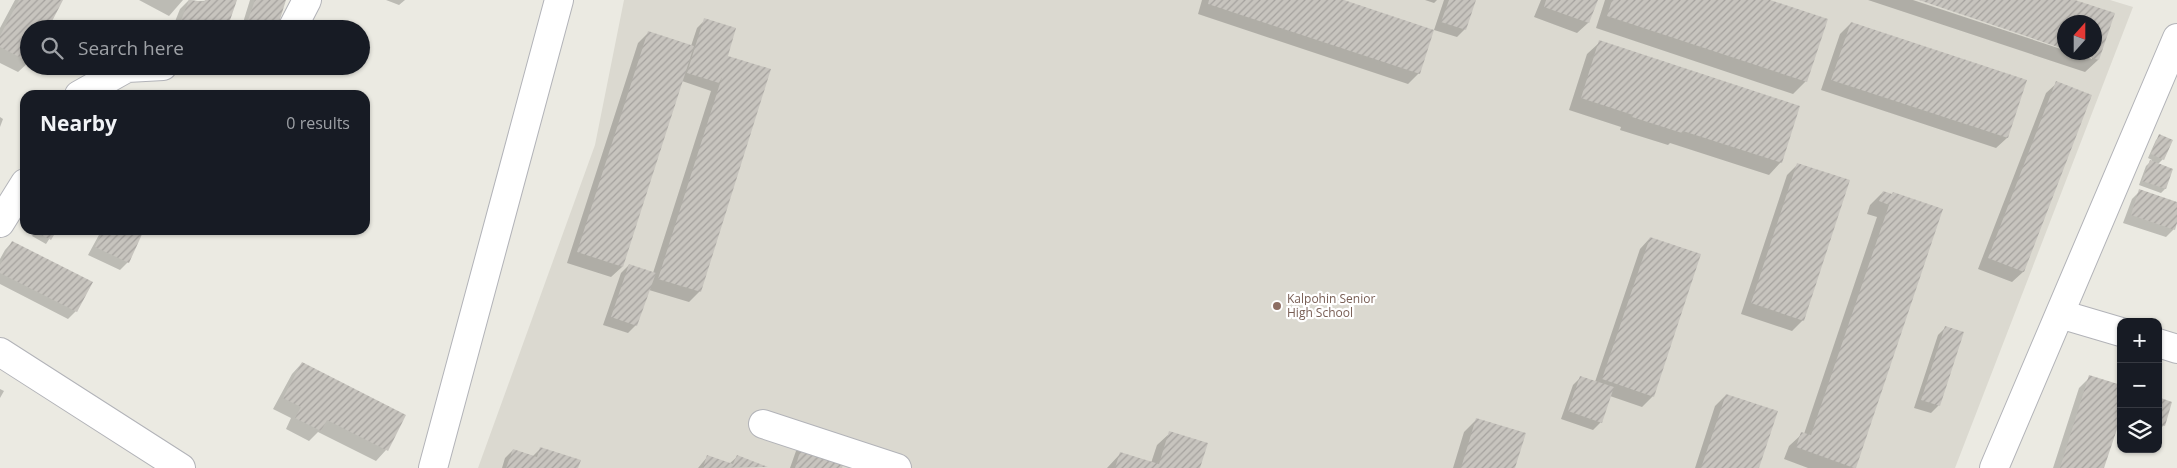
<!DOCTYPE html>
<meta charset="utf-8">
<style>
body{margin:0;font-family:"Open Sans",sans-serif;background:#242831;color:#f1f3f6}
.controls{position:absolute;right:15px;bottom:15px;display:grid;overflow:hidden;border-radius:10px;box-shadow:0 1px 4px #0004}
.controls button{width:45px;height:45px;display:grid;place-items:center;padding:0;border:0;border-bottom:1px solid #363941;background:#171b24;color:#f1f3f6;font:25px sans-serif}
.compass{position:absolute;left:2057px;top:15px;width:45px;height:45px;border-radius:50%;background:#171b24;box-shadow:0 1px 4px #0004;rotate:21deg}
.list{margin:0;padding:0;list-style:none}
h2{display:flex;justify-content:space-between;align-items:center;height:65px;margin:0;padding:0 20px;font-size:21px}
h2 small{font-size:16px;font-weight:400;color:#9ea1a6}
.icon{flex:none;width:28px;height:28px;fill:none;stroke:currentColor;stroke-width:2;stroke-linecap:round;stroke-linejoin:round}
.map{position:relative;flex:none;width:2177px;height:468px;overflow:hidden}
.search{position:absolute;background:#171b24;box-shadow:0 1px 4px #0004;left:20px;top:20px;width:350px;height:55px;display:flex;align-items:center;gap:12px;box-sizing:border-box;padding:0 18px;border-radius:28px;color:#9ea1a6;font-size:19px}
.panel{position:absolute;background:#171b24;box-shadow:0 1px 4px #0004;left:20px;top:90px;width:350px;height:145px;border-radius:15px}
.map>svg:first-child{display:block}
.education{fill:#dbd9d0;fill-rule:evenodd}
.shadow{fill:#0003}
.building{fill:url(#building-hatch)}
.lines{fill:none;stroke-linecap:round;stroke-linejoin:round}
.minor-casing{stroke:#b2b3b8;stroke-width:30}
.minor{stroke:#fff;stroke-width:28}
.education-dot{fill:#8d6e63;stroke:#fff;stroke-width:2}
.labels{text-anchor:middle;stroke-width:4.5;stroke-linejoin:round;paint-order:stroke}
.education-label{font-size:12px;fill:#785e54;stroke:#fff;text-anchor:start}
</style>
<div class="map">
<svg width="2177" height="468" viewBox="0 0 2177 468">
<defs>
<pattern id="building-hatch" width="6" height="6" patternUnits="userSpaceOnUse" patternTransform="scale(1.25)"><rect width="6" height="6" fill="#c7c4be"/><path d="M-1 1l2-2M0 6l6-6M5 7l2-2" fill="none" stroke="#a5a29e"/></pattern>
</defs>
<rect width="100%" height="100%" fill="#ebeae2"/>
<path class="education" d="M624,0h1486l23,7 -178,461h-1477l117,-323zM2064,22h30v30h-30z"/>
<path class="shadow" d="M15,0h46l-32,29v33l-11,10 -18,-9v-35z
M139,0h44l-14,16z
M189,0l9,1 37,-1 -10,29h-53l8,-20z
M250,0h35l-10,29h-34z
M386,0h19l-6,5z
M1202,0h138l79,73 -11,11 -210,-70z
M1425,0h12l-3,3z
M1444,0h31l-10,29 -8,8 -23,-7z
M1541,0h55l-8,23 -11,10 -43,-16z
M1605,0h161l40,81 -13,13 -197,-66z
M1868,0h45l151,50v2h8l20,7v-2l-13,-5h15v-30h-30v26l-143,-48h151l41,14 -15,46 -13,12z
M705,20l19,42 -24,229 -11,11 -40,-12 -13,35 -8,8 -25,-8 18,-52 8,-8 24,8 58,-182 -29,-10 -60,186 -11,10 -44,-14 71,-220 11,-11 42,14 6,-18z
M1851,23l174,58 -18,57 -11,10 -175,-58 19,-56z
M1600,42l181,120 -12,13 -99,-32 -2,2 -48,-15 1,-3 -52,-17 18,-56z
M2057,83l-34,189 -11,10 -34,-13 68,-176z
M0,117l3,2 -3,8z
M2160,136l3,23 -5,5 14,6 -7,19 -4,4 -22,-8 7,-19 6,-6 -4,-2 8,-18z
M1798,164l5,156 -11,11 -51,-17 46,-139z
M2140,191l37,12v16l-3,10 -8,8 -43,-14 9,-24z
M1883,192l9,3 -37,273h-47l-24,-9 5,-13 13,-12h2l73,-217 -10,-3 3,-9z
M36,230h19l-9,14 -14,-8z
M93,230h50l-15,32 -8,8 -32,-15 12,-22z
M1650,238l3,158 -11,11 -32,-11 -9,26 -8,8 -32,-11 12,-34 8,-8 14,5 45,-133z
M12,242l64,69 -8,8 -68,-35v-25l5,-9z
M1946,327l-7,78 -8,8 -17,-5 24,-73z
M302,363l102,53 -18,34 -10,11 -58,-29 -9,9 -23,-12 5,-11 -18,-9 19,-35z
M2090,377l31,10v36l-4,1 -14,44h-50l26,-80z
M0,389l4,2 -4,7z
M1726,395l32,73h-63l20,-62z
M2158,399l6,26 -4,4h-2z
M1476,420l38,48h-61l11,-36z
M1170,433l29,35h-92l14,-15 30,10 6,-18z
M803,443l38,25h-51l6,-17z
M541,448l36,20h-75l3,-10 8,-8 20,6z
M708,456l21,8 8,-7 29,10 -68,1z"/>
<path class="building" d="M19,0h44l-15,29h-19v33l-29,-15v-11z
M189,0l15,2 1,-2h32l-10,29h-46l-3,-1z
M255,0h31l-9,29h-32z
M1209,0h135l90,30 -14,44 -212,-70z
M1449,0h27l-10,30 -25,-8z
M1546,0h52l-9,23 -45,-16z
M1612,0h158l58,19 -21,63 -200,-66z
M1919,0h156l40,13 -16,47 -22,-7 17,-1v-30h-30v27z
M704,18l32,10 -8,28 43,13 -70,223 -43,-13 64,-202 -3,6 -32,-10z
M1851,22l176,58 -19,58 -177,-58z
M648,31l46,15 -71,221 -46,-15z
M1599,40l201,66 -18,57 -99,-32 -1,2 -50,-16 1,-2 -52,-17z
M2056,81l36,14 -68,177 -36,-14z
M2159,134l14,6 -9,20 -13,-6z
M2150,160l23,9 -7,20 -24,-8z
M1797,163l53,17 -46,141 -53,-18z
M2139,189l38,13v21l-2,7 -44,-15z
M1883,191l9,3 1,-2 50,17 -87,259h-2l-58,-21 5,-15 10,3 78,-230 -10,-4z
M36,230h21l-6,10 -16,-8z
M104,230h40l-15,33 -34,-16z
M1650,237l51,17 -47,143 -52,-18z
M12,241l81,41 -16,30 -77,-39v-8z
M629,264l27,9 -19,53 -26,-9z
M1945,326l19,6 -24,74 -19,-6z
M302,362l104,53 -18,36 -61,-31 -6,11 -26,-13 6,-11 -18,-9z
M2089,375l32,10v32l-17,51h-44z
M1580,376l34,11 -12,36 -34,-12z
M1726,394l52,17 -19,57h-58z
M2158,397l14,5 -7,24 -7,-2z
M1476,418l50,15 -11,35h-54z
M1169,431l39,12 -8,25h-85l5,-16 39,12z
M803,442l43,15 -4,11h-47z
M540,447l41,13 -3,8h-72l7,-19 24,8z
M707,455l26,9 4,-9 31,12 -65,1z"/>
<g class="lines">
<defs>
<path id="minor" d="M292,29l15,-29
M79,95l48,-27 36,-2
M0,223l25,-40
M2060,314l61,18
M2158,343l19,6
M0,352l181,116
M763,424l134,44
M433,468l126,-468
M1994,468l183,-430"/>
</defs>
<use href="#minor" class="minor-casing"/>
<use href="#minor" class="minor"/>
</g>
<circle class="education-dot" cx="1277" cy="306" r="5"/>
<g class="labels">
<g class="education-label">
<text x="1287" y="303">Kalpohin Senior<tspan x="1287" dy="14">High School</tspan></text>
</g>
</g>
</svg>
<div class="controls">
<button>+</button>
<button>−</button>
<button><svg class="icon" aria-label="layers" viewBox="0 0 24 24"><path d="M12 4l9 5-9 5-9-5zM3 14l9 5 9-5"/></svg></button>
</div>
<svg class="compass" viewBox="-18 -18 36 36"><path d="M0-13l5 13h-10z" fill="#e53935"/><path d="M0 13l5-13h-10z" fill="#9ea1a6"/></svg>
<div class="search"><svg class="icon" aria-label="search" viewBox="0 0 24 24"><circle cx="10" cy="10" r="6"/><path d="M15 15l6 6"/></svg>Search here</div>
<section class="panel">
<h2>Nearby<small>0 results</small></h2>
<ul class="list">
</ul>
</section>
</div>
